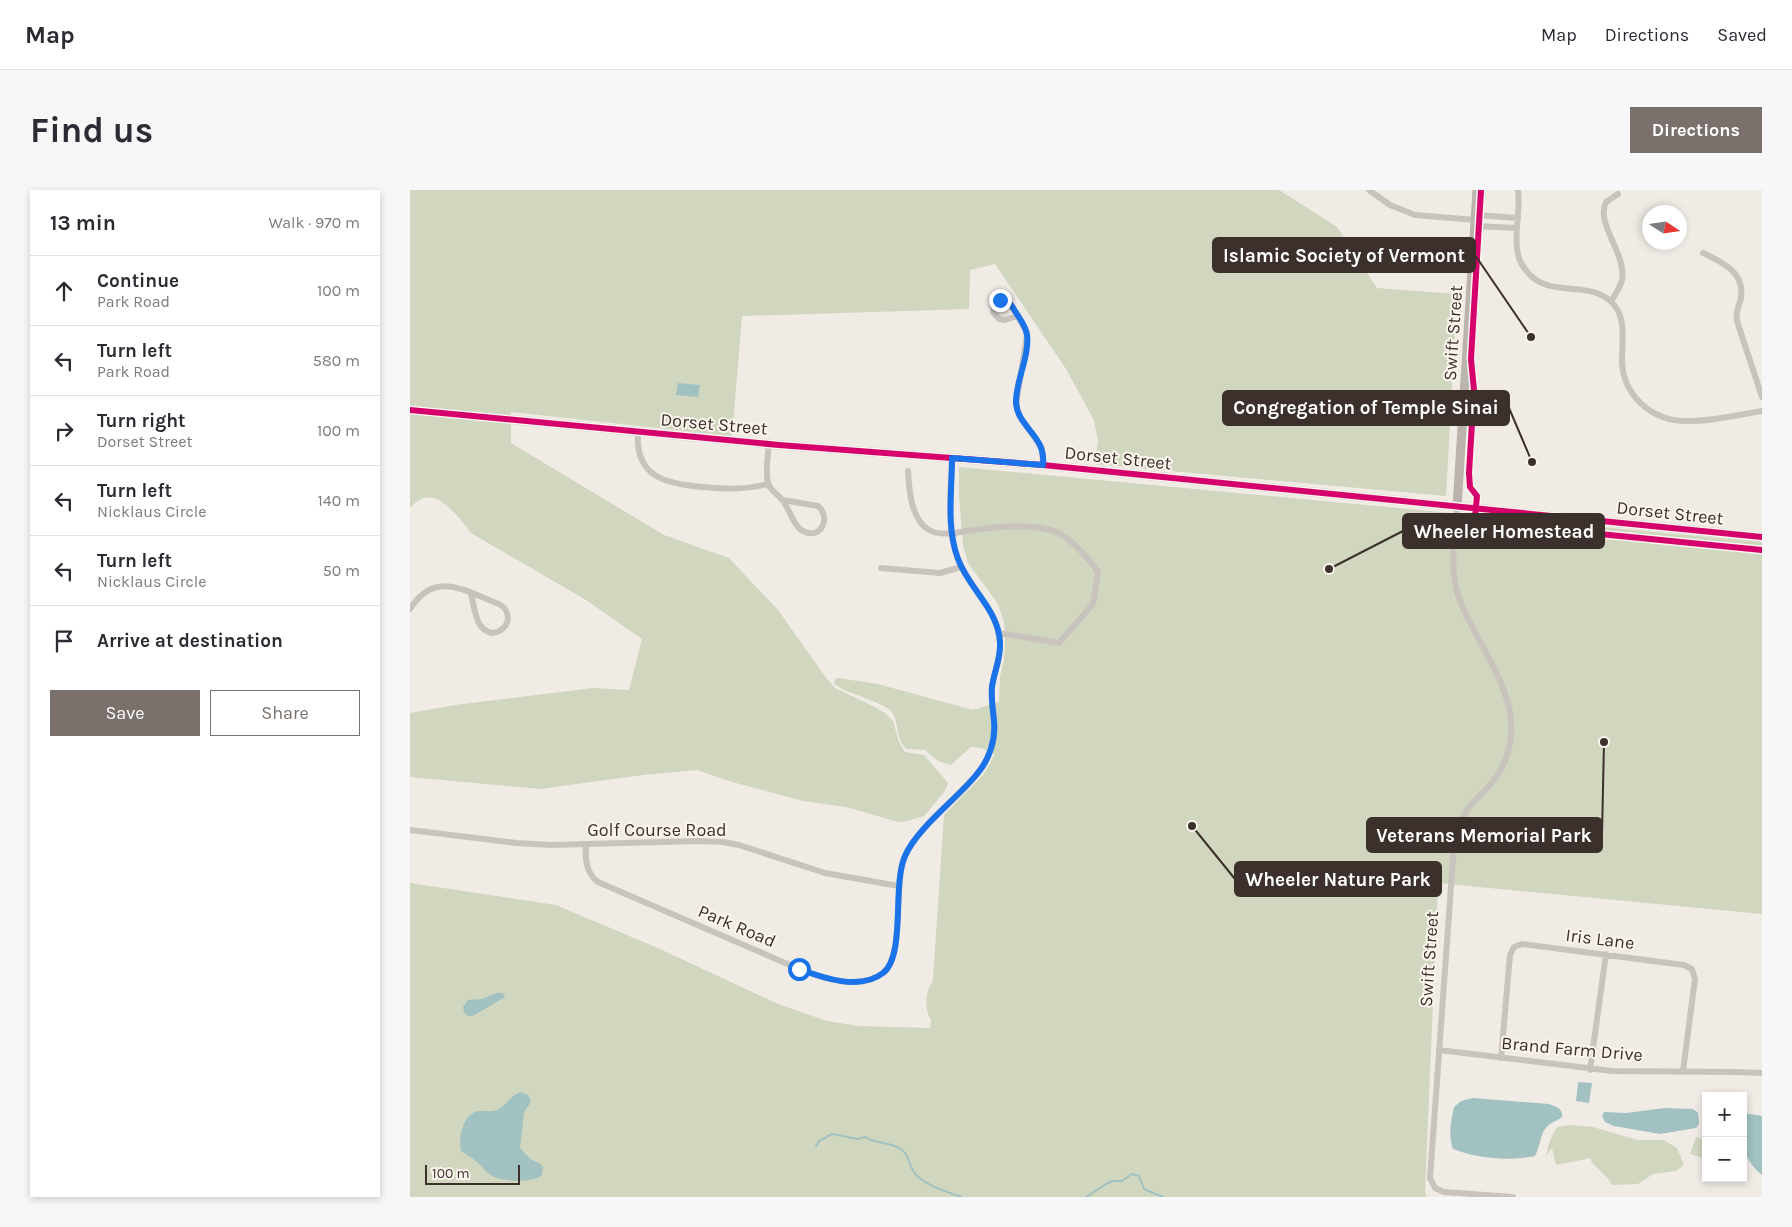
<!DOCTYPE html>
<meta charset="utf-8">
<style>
body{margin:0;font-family:Karla,sans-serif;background:#f7f7f7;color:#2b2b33}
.controls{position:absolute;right:15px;bottom:15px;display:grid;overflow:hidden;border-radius:0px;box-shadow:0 2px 8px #0003}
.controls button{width:45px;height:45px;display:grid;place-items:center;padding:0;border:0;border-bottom:1px solid #e1e1e2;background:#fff;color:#2b2b33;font:25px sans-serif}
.compass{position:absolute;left:1232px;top:15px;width:45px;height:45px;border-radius:50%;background:#fff;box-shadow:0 2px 8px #0003;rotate:102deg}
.scale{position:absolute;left:15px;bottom:12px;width:95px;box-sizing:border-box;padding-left:5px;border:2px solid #3b302b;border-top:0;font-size:14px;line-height:18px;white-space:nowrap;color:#3b302b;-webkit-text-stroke:4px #fbf5ee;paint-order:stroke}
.stop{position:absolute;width:15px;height:15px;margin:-11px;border:4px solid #1a73e8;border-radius:50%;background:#fff}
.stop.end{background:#1a73e8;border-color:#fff;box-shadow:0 1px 5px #0008}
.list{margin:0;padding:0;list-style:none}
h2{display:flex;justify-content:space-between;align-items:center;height:65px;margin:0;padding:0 20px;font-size:21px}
h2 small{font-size:16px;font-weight:400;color:#7c7c81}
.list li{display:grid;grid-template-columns:32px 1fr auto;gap:15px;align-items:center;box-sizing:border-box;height:70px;padding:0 20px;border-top:1px solid #e1e1e2}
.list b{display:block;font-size:19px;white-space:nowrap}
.list p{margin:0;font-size:16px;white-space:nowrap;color:#7c7c81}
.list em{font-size:16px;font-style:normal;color:#7c7c81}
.actions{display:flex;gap:10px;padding:15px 20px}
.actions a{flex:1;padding:11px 0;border:1px solid #7a716c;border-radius:0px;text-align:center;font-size:18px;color:#7a716c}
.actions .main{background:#7a716c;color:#fff}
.icon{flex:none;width:28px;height:28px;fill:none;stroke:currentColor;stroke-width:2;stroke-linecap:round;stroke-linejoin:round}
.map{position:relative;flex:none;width:1352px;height:1007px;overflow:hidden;border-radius:0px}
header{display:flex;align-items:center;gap:30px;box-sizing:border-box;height:70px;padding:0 25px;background:#fff;border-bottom:1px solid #e1e1e2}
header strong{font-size:24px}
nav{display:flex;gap:28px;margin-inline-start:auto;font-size:18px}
.intro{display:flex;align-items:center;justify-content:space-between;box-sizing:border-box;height:120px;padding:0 30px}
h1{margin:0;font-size:35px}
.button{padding:12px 22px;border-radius:0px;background:#7a716c;color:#fff;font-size:18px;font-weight:700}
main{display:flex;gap:30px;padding:0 30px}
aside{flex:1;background:#fff;border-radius:0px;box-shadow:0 2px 8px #0003}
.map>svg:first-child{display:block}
.green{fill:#d1d6bf}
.water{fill:#a1c2c1}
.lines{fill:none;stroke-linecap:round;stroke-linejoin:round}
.stream{stroke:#a1c2c1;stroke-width:2}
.street{stroke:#c9c3be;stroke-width:6}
.secondary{stroke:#bab3ae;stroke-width:9}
.cycleway-casing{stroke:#fbf5ee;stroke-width:9}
.cycleway{stroke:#d6006c;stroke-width:6}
.route{stroke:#1a73e8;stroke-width:6}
.labels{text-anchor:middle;stroke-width:4;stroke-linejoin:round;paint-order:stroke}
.street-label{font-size:18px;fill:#3b302b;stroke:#fbf5ee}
.leader{fill:none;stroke:#3b302b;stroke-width:2}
.callout-dot{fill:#3b302b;stroke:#fbf5ee;stroke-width:2}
.callout{fill:#3b302b;stroke:#3b302b;stroke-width:2}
.callout-label{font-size:19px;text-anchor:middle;font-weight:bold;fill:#fff}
</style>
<header>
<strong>Map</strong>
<nav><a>Map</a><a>Directions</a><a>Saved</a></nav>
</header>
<div class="intro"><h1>Find us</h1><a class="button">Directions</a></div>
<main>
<aside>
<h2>13 min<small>Walk · 970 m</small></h2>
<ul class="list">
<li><svg class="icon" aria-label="ahead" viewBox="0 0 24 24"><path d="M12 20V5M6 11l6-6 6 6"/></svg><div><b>Continue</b><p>Park Road</p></div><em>100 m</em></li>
<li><svg class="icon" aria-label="left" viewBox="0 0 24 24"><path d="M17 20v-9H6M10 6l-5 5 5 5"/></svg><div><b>Turn left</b><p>Park Road</p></div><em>580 m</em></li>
<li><svg class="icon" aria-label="right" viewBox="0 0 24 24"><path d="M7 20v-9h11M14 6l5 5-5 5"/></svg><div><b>Turn right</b><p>Dorset Street</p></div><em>100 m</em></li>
<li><svg class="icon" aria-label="left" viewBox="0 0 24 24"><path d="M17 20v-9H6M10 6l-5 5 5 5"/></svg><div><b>Turn left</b><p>Nicklaus Circle</p></div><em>140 m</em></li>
<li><svg class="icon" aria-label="left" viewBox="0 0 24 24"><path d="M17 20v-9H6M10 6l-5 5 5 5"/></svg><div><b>Turn left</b><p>Nicklaus Circle</p></div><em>50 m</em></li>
<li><svg class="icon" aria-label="arrive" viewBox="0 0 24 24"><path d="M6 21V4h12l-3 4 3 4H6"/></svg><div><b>Arrive at destination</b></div></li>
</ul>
<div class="actions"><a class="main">Save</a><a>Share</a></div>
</aside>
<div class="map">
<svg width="1352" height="1007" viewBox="0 0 1352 1007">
<rect width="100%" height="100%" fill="#f0ebe5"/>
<path class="green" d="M0,0h869l58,37 40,61 80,6 -11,202 -352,-32 4,-22 -4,-22 -28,-51 -71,-105 -25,6 -1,39 -227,7 -10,120 -221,-24v31l153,92 65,23 49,52 46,65 11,13 42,20 9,6 7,7 6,21 6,10 19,3 24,28 -3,8 -21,25 -17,5 -9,1 -52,-15 -43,-6 -71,-19 -35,-12 -54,5 -103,14 -130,-12v-64l45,-8 138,-17 36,2 13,-51 -56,-39 -115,-67c-15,-18 -37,-53 -61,-25z
M549,277l803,75v372l-324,-31 -13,309 2,5h-1017v-314l146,22 104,44 118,55 49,17 32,5 71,2 1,-8c-5,-7 -6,-21 -3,-29 1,-5 4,-7 5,-12l11,-164 40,-41 11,-20 -14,-6 -10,-1 -20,18 -13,-4 -13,-11 -19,-1c-2,-3 -5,-6 -6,-10 -4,-11 -2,-24 -13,-31 -11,-8 -48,-17 -53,-25l1,-4 3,-1 40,6 95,26 26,-8 1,-26 4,-16 1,-16 -1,-22 -6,-18 -30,-41 -5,-18 -4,-50z
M1162,935l21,2 44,13h27l13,8 7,17 -8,6 -23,3 -15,10 -26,1c-5,-10 -14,-15 -21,-24v-3l-35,7 -4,-17 -6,8 4,-16 7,-13z
M1286,947l10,3v19l-16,-5z"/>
<path class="water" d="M268,193l22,2 -2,12 -22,-2z
M87,803h6l2,4 -32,19h-5l-4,-4 -1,-5 5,-7 14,-1z
M1168,892l14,1 -3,20 -13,-2z
M111,902l7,3 3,7 -7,10 -4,36 10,11 11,5 2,4 -1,7c-12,9 -41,7 -53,-1 -4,-3 -7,-8 -11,-11 -5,-5 -11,-8 -17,-12 -3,-13 2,-38 18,-40 7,-1 13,2 20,-2 8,-5 12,-14 22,-17z
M1063,908l76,6c7,3 14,4 13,13 -5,4 -13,6 -17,12 -5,7 -5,18 -10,27 -26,5 -56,3 -82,-7 -5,-13 -2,-29 1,-42l7,-6z
M1255,918l28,1 5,4 1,11 -3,4 -36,6 -46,-8 -9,-4 -3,-6 2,-4 22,1z
M1333,923l19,3v59c-22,-18 -19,-35 -19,-62z"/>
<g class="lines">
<path class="stream" d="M406,956l3,-5 13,-7 26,5 7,-2c8,6 24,5 36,12 8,5 8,16 13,23 7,12 35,21 48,25
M676,1007l20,-13 6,-3h10l10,-7 7,2 5,13 19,8"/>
<path class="street" d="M959,0l21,15 25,10 60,5
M1108,0c3,21 -5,44 0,64 1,8 6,14 11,20 23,25 64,4 86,32 11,14 7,37 7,55 1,33 27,58 61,60 26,1 53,-6 79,-10
M1065,25l43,3
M1064,36l43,2
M1293,63c19,9 42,19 38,45 -2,8 -6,14 -4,23l25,76
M1201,111c4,-6 9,-13 11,-21 5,-26 -27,-56 -16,-78l12,-8
M607,126l-12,4 -6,-1 -6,-7 1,-6 6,-6 9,2 16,27 2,6 -10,63v10l3,9 22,31 1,17
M228,243c-3,45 29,51 65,54 23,2 43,3 65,-3
M359,254c-1,12 -4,27 -1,39 3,9 10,11 15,18 7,9 11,27 22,31 17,7 26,-15 13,-26l-35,-6
M498,281c1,18 3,49 21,59 11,6 27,3 38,1 27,-4 64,-9 90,1 14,6 33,28 41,40l-5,32 -34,39 -60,-10
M1047,317c-2,30 -8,63 2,91 16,44 57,90 52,138 -2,20 -10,37 -23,51 -7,8 -15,14 -21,23 -7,11 -10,23 -13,35l-24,333 5,10 9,4 69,5
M471,378l59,5 21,-6
M0,419c25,-40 54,-18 89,-5 14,8 11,26 -6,29 -18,-2 -18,-25 -22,-39
M0,640l107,13 34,2 147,-4 25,1 16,3 86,28 74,13
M176,655c-1,14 0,28 12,37l201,87c24,9 61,22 84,4 23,-18 9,-88 22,-117 13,-30 51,-56 72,-82 12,-14 19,-34 17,-53 -1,-11 -3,-22 -2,-34 2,-15 9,-29 8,-44 -1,-33 -31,-54 -42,-84 -12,-32 -7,-68 -6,-101
M1029,860l173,21 122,1 28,1
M1091,868l9,-103 4,-8 8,-3 162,21 8,4 3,10 -12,92
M1180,880l16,-116"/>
<path class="secondary" d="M0,220l369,35 264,20 719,72
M1047,317l20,-317"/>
<defs>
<path id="cycleway" d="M1071,0l-10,169 3,31 -5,83 1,14 7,9 -2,20 2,8 36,5h36l213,21
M0,220l369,35 264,20 719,72"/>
</defs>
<use href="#cycleway" class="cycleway-casing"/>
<use href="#cycleway" class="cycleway"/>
</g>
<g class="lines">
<path class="route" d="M389,779c24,9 61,22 84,4 23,-18 9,-88 22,-117 12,-28 52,-57 72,-82 12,-14 19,-34 17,-53 -1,-11 -3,-22 -2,-34 2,-15 9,-29 8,-44 -1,-33 -31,-54 -42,-84 -12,-32 -6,-68 -6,-101l91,7c3,-30 -25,-37 -27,-62 -1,-20 14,-48 11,-68 -1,-9 -8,-17 -12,-24 -4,-7 -7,-11 -15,-11"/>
</g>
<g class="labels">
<g class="street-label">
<text transform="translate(1043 143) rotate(-86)" y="6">Swift Street</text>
<text transform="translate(304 234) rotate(5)" y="6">Dorset Street</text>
<text transform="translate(708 268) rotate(6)" y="6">Dorset Street</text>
<text transform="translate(1260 323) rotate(6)" y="6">Dorset Street</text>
<text x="247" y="646">Golf Course Road</text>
<text transform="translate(327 736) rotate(23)" y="6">Park Road</text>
<text transform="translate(1190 749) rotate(7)" y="6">Iris Lane</text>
<text transform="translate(1019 769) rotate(-86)" y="6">Swift Street</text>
<text transform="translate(1162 859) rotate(5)" y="6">Brand Farm Drive</text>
</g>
</g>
<path class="leader" d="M1121 147L1065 65M1122 272L1099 218M919 379L993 341M1194 552L1192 645M782 636L825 689"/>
<g class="callout-dot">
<circle cx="1121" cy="147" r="5"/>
<circle cx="1122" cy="272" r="5"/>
<circle cx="919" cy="379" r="5"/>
<circle cx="1194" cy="552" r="5"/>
<circle cx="782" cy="636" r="5"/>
</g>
<g class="callout">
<rect x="803" y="48" width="262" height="34" rx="5"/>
<rect x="813" y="201" width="286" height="34" rx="5"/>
<rect x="993" y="324" width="201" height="34" rx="5"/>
<rect x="957" y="628" width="235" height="34" rx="5"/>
<rect x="825" y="672" width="206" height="34" rx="5"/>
</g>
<g class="callout-label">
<text x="934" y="72">Islamic Society of Vermont</text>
<text x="956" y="224">Congregation of Temple Sinai</text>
<text x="1094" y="348">Wheeler Homestead</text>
<text x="1074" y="652">Veterans Memorial Park</text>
<text x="928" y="696">Wheeler Nature Park</text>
</g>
</svg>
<div class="controls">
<button>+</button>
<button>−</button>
</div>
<svg class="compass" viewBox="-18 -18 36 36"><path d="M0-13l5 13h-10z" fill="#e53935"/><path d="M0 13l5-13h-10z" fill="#7c7c81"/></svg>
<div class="scale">100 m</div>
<div class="stop" style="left:389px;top:779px"></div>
<div class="stop end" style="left:590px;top:110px"></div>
</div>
</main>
